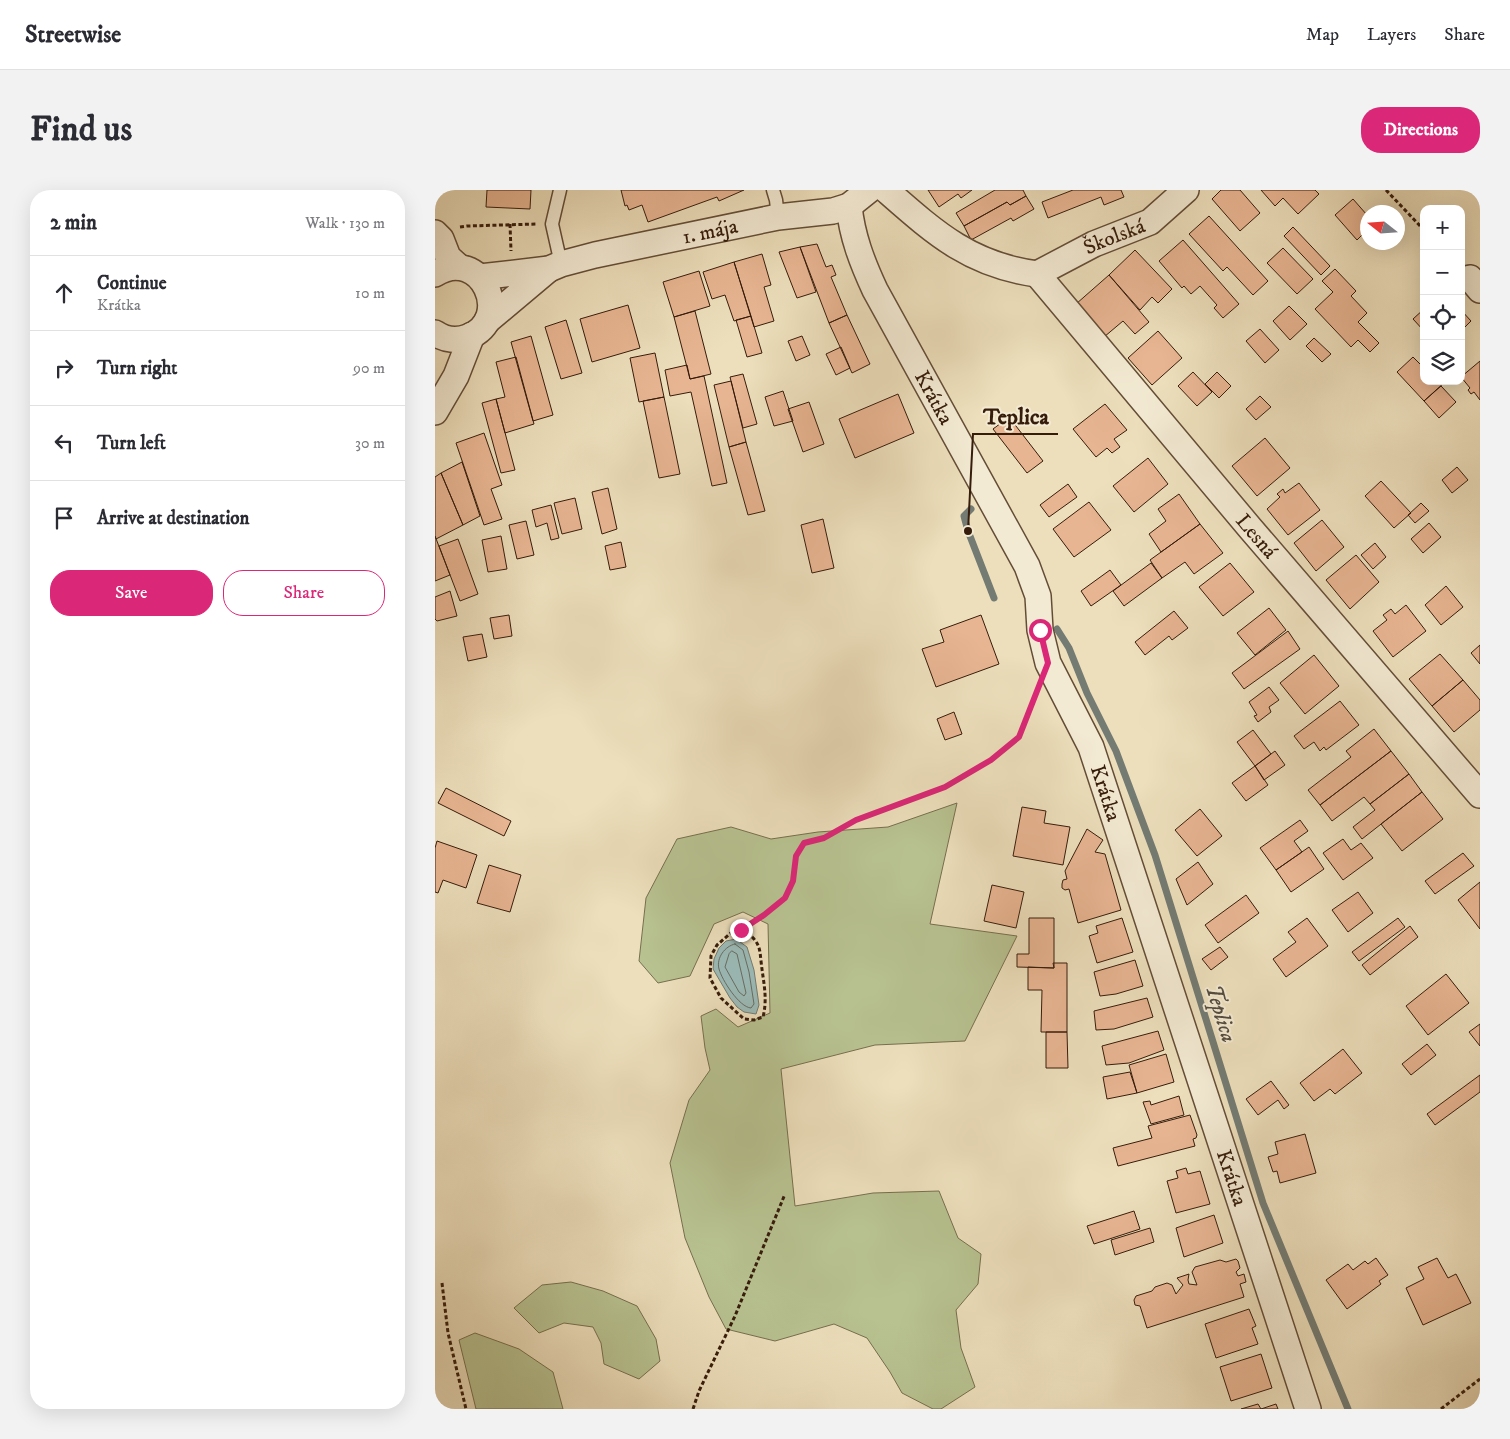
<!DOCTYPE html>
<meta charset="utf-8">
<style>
body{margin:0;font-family:"IM FELL DW Pica",serif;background:#f2f2f3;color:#2b2b33}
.controls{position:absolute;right:15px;top:15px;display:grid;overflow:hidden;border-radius:10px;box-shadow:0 5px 20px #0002}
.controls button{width:45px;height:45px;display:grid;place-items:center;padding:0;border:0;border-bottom:1px solid #e1e1e2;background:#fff;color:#2b2b33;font:25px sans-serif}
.compass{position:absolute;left:925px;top:15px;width:45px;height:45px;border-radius:50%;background:#fff;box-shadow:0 5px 20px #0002;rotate:287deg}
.stop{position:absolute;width:15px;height:15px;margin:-11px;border:4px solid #db2777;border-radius:50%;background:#fff}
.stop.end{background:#db2777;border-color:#fff;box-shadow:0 1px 5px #0008}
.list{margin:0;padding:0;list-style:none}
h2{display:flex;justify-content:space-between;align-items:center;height:65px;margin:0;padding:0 20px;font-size:21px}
h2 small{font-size:16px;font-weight:400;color:#7c7c81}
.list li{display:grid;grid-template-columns:32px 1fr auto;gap:15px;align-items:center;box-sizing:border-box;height:75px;padding:0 20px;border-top:1px solid #e1e1e2}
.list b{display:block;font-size:19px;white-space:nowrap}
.list p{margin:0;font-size:16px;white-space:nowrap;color:#7c7c81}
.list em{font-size:16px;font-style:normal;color:#7c7c81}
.actions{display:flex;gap:10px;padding:15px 20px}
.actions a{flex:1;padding:11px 0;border:1px solid #db2777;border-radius:20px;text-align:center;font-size:18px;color:#db2777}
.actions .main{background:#db2777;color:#fff}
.icon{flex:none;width:28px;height:28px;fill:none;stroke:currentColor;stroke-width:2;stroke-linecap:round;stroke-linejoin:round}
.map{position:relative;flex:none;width:1045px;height:1219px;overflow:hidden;border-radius:20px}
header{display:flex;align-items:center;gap:30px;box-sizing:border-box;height:70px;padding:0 25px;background:#fff;border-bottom:1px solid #e1e1e2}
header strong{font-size:24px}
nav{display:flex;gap:28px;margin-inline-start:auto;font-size:18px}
.intro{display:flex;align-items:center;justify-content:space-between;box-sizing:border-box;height:120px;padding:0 30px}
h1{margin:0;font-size:35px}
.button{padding:12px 22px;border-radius:20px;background:#db2777;color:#fff;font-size:18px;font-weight:700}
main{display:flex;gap:30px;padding:0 30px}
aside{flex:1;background:#fff;border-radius:20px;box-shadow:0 5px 20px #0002}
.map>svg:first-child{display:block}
.green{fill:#b8c291;stroke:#776f4e}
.water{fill:#9bbbb8;stroke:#737b73}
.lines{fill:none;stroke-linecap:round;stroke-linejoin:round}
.shore{stroke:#686c62;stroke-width:1}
.stream{stroke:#737b73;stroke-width:7}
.building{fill:#e8b592;stroke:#361c0b}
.lane-casing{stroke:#644d37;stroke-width:15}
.street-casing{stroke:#644d37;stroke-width:28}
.path{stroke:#361c0b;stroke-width:3;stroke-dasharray:4 2.5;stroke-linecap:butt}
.lane{stroke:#f3ead3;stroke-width:12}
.street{stroke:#f3ead3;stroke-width:25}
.route{stroke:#db2777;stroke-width:6}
.labels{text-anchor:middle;stroke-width:4;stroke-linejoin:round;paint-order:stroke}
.street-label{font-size:21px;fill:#361c0b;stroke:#f3ead3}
.water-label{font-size:22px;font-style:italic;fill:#544c3f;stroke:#f3ead3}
.leader{fill:none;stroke:#361c0b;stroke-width:2}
.callout-dot{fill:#361c0b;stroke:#f3ead3;stroke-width:2}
.callout-label{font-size:22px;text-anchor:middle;font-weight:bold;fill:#361c0b;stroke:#f3ead3;stroke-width:4;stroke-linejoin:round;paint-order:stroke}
</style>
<header>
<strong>Streetwise</strong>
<nav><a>Map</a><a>Layers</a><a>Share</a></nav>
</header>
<div class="intro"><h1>Find us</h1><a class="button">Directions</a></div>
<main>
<aside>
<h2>2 min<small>Walk · 130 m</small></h2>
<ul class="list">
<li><svg class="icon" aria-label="ahead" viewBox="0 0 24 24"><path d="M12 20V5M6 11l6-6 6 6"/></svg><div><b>Continue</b><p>Krátka</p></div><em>10 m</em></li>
<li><svg class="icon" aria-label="right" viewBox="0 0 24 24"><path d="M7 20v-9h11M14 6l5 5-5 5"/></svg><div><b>Turn right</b></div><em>90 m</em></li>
<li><svg class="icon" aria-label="left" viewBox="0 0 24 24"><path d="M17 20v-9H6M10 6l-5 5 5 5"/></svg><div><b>Turn left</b></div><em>30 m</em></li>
<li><svg class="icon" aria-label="arrive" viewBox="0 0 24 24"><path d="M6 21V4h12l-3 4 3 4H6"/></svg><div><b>Arrive at destination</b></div></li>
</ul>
<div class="actions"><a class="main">Save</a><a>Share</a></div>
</aside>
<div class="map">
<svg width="1045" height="1219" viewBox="0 0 1045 1219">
<rect width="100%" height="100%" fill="#eddfbc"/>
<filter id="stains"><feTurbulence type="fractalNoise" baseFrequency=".004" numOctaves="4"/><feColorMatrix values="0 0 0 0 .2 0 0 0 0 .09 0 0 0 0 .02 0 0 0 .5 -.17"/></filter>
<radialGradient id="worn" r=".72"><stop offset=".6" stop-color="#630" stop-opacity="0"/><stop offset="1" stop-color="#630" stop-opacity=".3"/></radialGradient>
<path class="green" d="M522,613l-27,121 87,12 -52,105 -90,4 -94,24 14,137 78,-13 66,-2 19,47 23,16 -3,30 -22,26 5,38 14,39 -34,22h-8l-31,-16 -12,-21 -23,-34 -33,-14 -59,17 -49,-12 -17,-32 -24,-59 -15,-75 19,-63 21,-30 -5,-22 -4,-32 15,-7 22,18 32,-14 -2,-89 -25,-12 -29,12 -24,52 -32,7 -19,-22 7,-63 31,-59 54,-12 40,12 47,-7 70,-5z
M136,1092l32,9 34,15 19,33 4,22 -21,18 -35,-15 -3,-21 -8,-16 -29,-4 -25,10 -25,-25 28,-23z
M40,1143l44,16 34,23 10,37h-87l-17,-69z"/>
<path class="water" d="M301,749l11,8 7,23 5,35 -3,9 -12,-2 -7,-5 -7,-9 -17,-29 1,-10 5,-11 7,-7z"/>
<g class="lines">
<path class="shore" d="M300,754l8,6 6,22 5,32 -3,4c-12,-1 -29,-28 -32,-39 -3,-11 6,-23 16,-25z
M297,761l5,3 9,39 -2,3 -5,-4 -14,-25 4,-13z"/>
<path class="stream" d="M536,319l-7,7 4,15 26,67
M622,439l12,19 18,45 29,58 39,104 108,348 85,206"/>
</g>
<path class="building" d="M52,0h44l-1,19 -44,-2z
M186,0h123l-25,11 -2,-4 -69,25 -6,-17 -13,5 -2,-5 -2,1z
M493,0h44l-11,8 -3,-4 -19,13z
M560,0h28l3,6 -16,9 -3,-3 -43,24 -8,-13z
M638,0h48l3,7 -20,8 -3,-8 -53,21 -6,-16z
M786,0h19l20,23 -20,18 -28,-32z
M826,0h54l4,4 -21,20 -15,-16 -8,8z
M591,6l8,13 -21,12 -2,-3 -40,22 -7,-14 43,-24 3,3z
M918,9l14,16v15l-10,10 -22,-25z
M774,26l59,65 -15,14 -26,-28 -4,4 -34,-37z
M858,37l37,39 -9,9 -37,-39z
M748,50l56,64 -16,14 -9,-10 3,-3 -17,-19 -9,8 -7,-8 -2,2 -23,-27z
M382,54l9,23 6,-2 4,10 -5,2 16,38 -18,8 -29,-76z
M365,57l16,45 -19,6 -18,-46z
M848,58l30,31 -16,15 -30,-31z
M700,60l37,39 -14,14 -6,-6 -12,13 -31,-35z
M327,64l9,31 -7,2 10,34 -20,6 -20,-65z
M299,72l17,54 -17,5 -9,-26 -13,4 -9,-27z
M900,79l21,22 -5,5 16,17 -9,9 21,21 -9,9 -12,-12 -7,7 -36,-38 18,-17 -11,-11z
M264,81l11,35 -36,11 -11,-35z
M674,85l40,47 -14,12 -12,-13 -19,16 -28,-33z
M193,115l12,43 -48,14 -12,-43z
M854,116l18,18 -17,16 -17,-19z
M989,119v22l-11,-12z
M1026,120l10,11 -10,10z
M260,121l16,63 -21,5 -16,-62z
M412,125l23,49 -18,9 -23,-50z
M316,126l11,37 -15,4 -11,-37z
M131,130l16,53 -21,6 -16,-52z
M825,139l19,21 -14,13 -19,-22z
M723,141l24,27 -30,27 -24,-27z
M96,146l22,79 -20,6 -22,-79z
M367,146l8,19 -14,6 -8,-20z
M879,148l17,16 -9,8 -16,-16z
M406,157l9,21 -14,7 -10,-21z
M220,163l9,44 -25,5 -9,-44z
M81,167l18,67 -29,9 -9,-34 9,-2 -9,-35z
M978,167l11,11v13h22l-22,20 -27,-29z
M1045,171v39l-6,-8 -3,2 -3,-4 2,-2 -9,-11z
M252,175l3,14 14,-3 23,107 -15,3 -21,-94 -21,4 -5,-26z
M758,182l19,20 -15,14 -19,-20z
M782,182l14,14 -12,12 -14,-14z
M308,184l14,50 -14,4 -13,-51z
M296,191l15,61 -17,5 -15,-62z
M1006,196l15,16 -17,16 -15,-17z
M348,201l10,30 -19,5 -9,-29z
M463,204l16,39 -59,25 -16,-39z
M825,206l11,11 -15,13 -10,-11z
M229,207l16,77 -21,4 -16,-77z
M61,209l19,71 -14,3 -19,-70z
M374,212l15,42 -21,8 -15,-43z
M670,214l22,26 -13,9 6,8 -8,6 -5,-5 -11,9 -23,-28z
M574,227l34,44 -16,12 -34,-44z
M49,243l18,52 -11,4 11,30 -18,6 -28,-82z
M830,248l25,30 -33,28 -25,-30z
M311,252l19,69 -17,4 -19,-68z
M713,268l20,26 -34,28 -21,-26z
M27,272l18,54 -17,9 -22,-52z
M1022,277l11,13 -16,13 -10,-13z
M6,283l22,52 -27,14 -1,-3v-59z
M946,291l30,32 -17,15 -29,-32z
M864,293l21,27 -32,25 -21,-26 13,-12 -3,-3 6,-5 2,4z
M633,294l9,13 -28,20 -9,-12z
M173,298l9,41 -15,5 -10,-42z
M744,304l21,30 -39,28 -12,-18 17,-13 -8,-12z
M140,308l7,31 -20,5 -8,-31z
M654,312l22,28 -37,27 -21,-28z
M986,313l8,8 -14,12 -7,-8z
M116,315l8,33 -8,2 -4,-17 -11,4 -4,-17z
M388,329l11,49 -22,5 -11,-48z
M887,330l22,27 -28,24 -22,-28z
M91,331l8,34 -17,4 -8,-34z
M994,333l12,14 -18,16 -12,-14z
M765,334l23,29 -29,21 -9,-12 -23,16 -12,-18z
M0,346l15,39 -15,6z
M66,346l6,33 -19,3 -6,-32z
M23,349l20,55 -18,7 -21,-55z
M186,352l5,25 -16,3 -5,-24z
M940,353l11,14 -13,12 -12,-14z
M921,365l23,27 -29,27 -24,-29z
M716,373l11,15 -38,28 -11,-15z
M795,373l24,29 -31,24 -24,-29z
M675,380l11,15 -30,21 -10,-15z
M1011,396l17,21 -22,18 -16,-20z
M15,401l7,25 -20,5 -2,-2v-22z
M971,415l20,26 -33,26 -20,-26 14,-11 -4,-5 8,-6 4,5z
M834,418l17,22 -31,25 -18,-22z
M739,421l14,17 -16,12 -3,-4 -24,19 -10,-13z
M74,425l3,21 -18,3 -4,-21z
M546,425l18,49 -63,23 -14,-38 22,-7 -4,-12z
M853,441l12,18 -56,40 -12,-16z
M47,444l5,23 -19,4 -5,-24z
M1045,455v19l-9,-11z
M1005,464l23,26 -31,26 -23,-27z
M879,465l25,31 -34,28 -25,-31z
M1028,490l17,20v10l-26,22 -22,-26z
M834,497l10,13 -10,7 2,5 -13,10 -4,-6 3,-1 -8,-13z
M905,511l19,24 -33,25 -2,-3 -4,4 -6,-9 -10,7 -10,-13z
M519,522l8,22 -17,6 -8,-21z
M939,539l17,22 -71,54 -12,-15 43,-33 -5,-6z
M818,540l18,24 -16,12 -18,-24z
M840,561l10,14 -21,15 -9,-14z
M956,561l18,23 -39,30 -6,-7 -32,24 -12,-16z
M820,576l13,19 -22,16 -14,-18z
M974,584l13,18 -60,47 -9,-12 22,-17 -5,-6z
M11,598l65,33 -7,15 -66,-33z
M987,602l21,27 -41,32 -21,-27z
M587,617l24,4 -2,12 26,4 -7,38 -50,-9z
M765,619l22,27 -25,20 -22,-26z
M865,630l8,11 -14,10 8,11 -26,18 -16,-22z
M652,639l16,11 -8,12 10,2 16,56 -43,13 -9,-34 -4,1 -3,-2v-4l1,-4 4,-1 -2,-8z
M908,649l8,11 10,-7 12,15 -30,22 -20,-27z
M2,651l40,14 -11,33 -23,-8 -5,13 -3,-1v-44z
M874,657l15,22 -33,23 -15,-22z
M1028,663l11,13 -39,28 -10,-13z
M763,672l15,22 -26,21 -11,-26z
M54,675l32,10 -11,37 -33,-9z
M1045,692v47l-22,-29z
M557,695l32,7 -8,36 -32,-7z
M923,702l15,21 -25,19 -16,-22z
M811,705l13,18 -41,30 -13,-18z
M594,728h25v50l-37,-1v-13h12z
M687,728l11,34 -36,11 -8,-27 9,-3 -2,-7z
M872,728l21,28 -42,31 -13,-18 23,-17 -8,-10z
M963,728l7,9 -46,34 -7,-9z
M975,736l8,11 -48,38 -8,-10z
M785,757l8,10 -17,13 -9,-11z
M700,770l8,26 -27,8 -16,2 -6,-24z
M618,773h14v69h-26l1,-42h-14v-23l26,1z
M1011,784l23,29 -41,32 -22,-29z
M712,808l6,19 -39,12 -18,1 -2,-19z
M1045,834v22l-11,-14z
M723,841l6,19 -35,13 -23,2 -4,-19z
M611,842h21l1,36h-22z
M992,854l9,11 -25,20 -9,-11z
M908,859l19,24 -27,21 -5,-5 -16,12 -14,-18z
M731,864l8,28 -37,11 -8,-28z
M695,882l7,21 -30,6 -4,-22z
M1045,885v17l-45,33 -8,-11z
M836,891l18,24 -5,4 -6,-9 -20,15 -12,-16z
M744,906l5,19 -33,9 -8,-22 7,-1 1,4z
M755,925l7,20 -1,3 -3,1 2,7 -77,20 -5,-18 39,-10 -4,-12z
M870,944l11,39 -36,10 -3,-12 -4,1 -5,-15 10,-3 -3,-12z
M751,978l2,6 12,-3 10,33 -34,9 -9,-32 11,-3 -2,-7z
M699,1021l6,18 -46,15 -7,-18z
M779,1025l9,28 -39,14 -8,-29z
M715,1038l4,14 -39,13 -4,-15z
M941,1068l12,17 -9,6 2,3 -34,25 -21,-29 22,-16 5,6 12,-9 3,3z
M1002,1068l11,20 8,-4 15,29 -48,22 -17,-37 18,-9 -6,-12z
M801,1069l2,2 2,7 -4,4 2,4 6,-2 2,8 -6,2 4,13 -97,31 -7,-22 -5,-1 -1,-5 2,-4 16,-5 3,-4 12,-4 5,2 4,9 7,-9 -6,-7 12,-4 -1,6 1,4 8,1 -5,-13 3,-5 25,-7 6,2z
M814,1119l7,17 -4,2 6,16 -42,14 -11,-34z
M826,1164l11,34 -41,13 -11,-34z
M823,1214l3,5 15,-5 2,5h-37z"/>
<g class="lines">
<defs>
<path id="lane" d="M125,0l-8,34 9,40
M338,0l3,10 2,17"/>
<g id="street">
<path d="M451,0c49,43 84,75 151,84"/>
<path id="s1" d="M414,16c3,30 13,56 26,84l152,276 11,30 2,34 8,33 43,84 217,662"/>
<path d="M0,43l6,6 7,18 11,10"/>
<path d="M0,84c46,-29 80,45 33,63 -11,4 -23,3 -33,-4"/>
<path id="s2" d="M602,84l213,254 230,267"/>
<path id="s3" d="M602,84l57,-30 56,-22 36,-32"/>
<path id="s4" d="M45,87l69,-8 12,-5 34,-9 183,-38 55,-6 16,-5 20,-16"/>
<path d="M1035,88l10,12"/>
<path d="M52,131l62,-52"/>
<path d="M0,222l21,-36 16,-41"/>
</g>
</defs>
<use href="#lane" class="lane-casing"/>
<use href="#street" class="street-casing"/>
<path class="path" d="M951,0l38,40
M75,34l1,27
M25,37l7,-1 69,-2
M306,740c4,2 10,5 13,9 6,7 6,13 7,22 2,20 7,36 2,56l-9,3 -10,-1 -23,-21 -11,-20 1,-22 6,-11 15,-13 9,-2 23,-15 20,-17 9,-17 3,-25 8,-13 20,-5 32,-18 89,-33 47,-27 27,-23 17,-43
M7,1093l6,50 18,76
M258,1219l6,-18 36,-75 50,-122
M1006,1219l39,-30"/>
<use href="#lane" class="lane"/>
<use href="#street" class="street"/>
</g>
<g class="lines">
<path class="route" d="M306,740l23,-15 21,-17 8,-17 3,-25 8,-13 20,-5 32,-18 89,-33 46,-27 28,-23 29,-74 -8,-33"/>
</g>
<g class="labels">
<g class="street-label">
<text dy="7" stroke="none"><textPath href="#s4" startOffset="235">1. mája</textPath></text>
<text dy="7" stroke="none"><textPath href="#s3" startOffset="86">Školská</textPath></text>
<text dy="7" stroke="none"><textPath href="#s1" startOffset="211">Krátka</textPath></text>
<text dy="7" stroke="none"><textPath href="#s2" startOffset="342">Lesná</textPath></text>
<text dy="7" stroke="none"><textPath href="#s1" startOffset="646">Krátka</textPath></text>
<text dy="7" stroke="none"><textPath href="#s1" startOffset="1051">Krátka</textPath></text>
</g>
<g class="water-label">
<text transform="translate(787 823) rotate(73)" y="8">Teplica</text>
</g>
</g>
<path class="leader" d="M533 341L538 244H623"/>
<circle class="callout-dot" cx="533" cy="341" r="5"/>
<g class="callout-label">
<text x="581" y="234">Teplica</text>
</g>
<rect width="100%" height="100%" filter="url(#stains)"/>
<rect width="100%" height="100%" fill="url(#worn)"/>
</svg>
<div class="controls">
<button>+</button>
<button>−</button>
<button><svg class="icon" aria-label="locate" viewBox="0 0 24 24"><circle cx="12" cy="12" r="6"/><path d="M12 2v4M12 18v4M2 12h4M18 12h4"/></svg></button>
<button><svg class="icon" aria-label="layers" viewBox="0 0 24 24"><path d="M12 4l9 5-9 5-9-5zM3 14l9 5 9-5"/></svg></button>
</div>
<svg class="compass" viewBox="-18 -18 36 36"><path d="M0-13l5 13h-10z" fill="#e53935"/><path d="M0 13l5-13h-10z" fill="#7c7c81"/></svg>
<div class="stop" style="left:605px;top:440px"></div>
<div class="stop end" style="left:306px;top:740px"></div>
</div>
</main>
